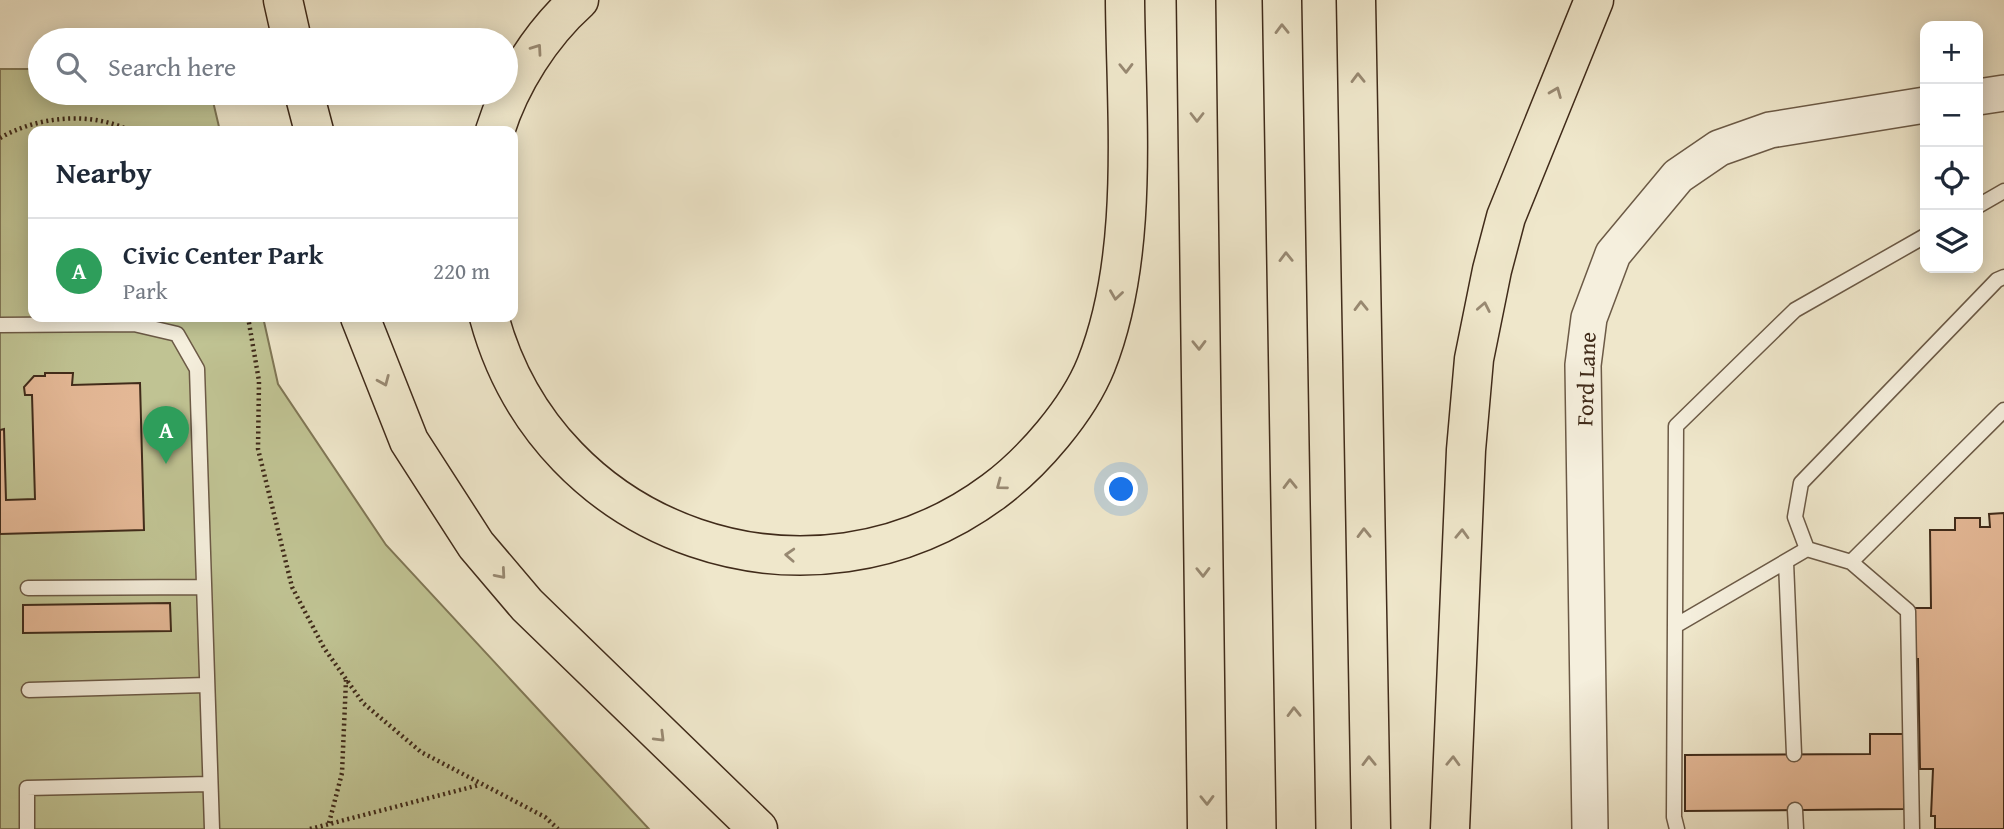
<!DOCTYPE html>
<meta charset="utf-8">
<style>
body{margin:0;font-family:"Gentium Book Plus",serif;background:#f6f6f7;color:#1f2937}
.controls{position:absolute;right:21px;top:21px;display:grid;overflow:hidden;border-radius:14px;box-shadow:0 4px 18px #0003}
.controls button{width:63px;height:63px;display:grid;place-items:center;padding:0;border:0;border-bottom:2px solid #e0e1e3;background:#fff;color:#1f2937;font:35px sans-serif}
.you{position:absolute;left:1122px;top:490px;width:24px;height:24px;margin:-18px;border:5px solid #fff;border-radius:50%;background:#1a73e8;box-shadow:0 0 0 10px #1a73e833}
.badge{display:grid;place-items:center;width:46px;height:46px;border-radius:50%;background:#8f2418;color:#fff;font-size:23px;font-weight:700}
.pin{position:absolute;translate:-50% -58px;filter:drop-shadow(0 2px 4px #0008)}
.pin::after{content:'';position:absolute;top:37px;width:24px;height:21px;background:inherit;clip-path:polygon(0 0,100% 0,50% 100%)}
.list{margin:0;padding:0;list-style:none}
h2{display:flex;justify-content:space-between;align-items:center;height:91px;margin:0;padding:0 28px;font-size:30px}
h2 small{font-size:23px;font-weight:400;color:#747a83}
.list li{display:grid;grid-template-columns:46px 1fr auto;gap:21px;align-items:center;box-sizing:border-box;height:105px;padding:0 28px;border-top:2px solid #e0e1e3}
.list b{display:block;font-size:26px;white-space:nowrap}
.list p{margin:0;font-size:23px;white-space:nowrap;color:#747a83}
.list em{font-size:23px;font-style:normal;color:#747a83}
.icon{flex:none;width:38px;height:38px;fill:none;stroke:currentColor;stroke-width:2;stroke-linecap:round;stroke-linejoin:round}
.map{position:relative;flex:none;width:2004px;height:829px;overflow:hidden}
.search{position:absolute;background:#fff;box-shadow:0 4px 18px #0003;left:28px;top:28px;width:490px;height:77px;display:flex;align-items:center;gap:18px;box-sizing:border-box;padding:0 24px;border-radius:38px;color:#747a83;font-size:26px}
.panel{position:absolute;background:#fff;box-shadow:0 4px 18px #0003;left:28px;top:126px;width:490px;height:196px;border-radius:14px}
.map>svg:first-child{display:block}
.green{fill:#c0c393;stroke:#807756;stroke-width:2}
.building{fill:#e4b896;stroke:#402b1a;stroke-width:2}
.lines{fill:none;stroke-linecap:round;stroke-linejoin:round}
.service-casing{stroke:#6c5a46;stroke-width:17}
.tertiary-casing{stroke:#6c5a46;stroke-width:38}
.motorway-casing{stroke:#402b1a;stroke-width:41}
.path{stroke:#402b1a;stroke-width:4.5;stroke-dasharray:2 3.5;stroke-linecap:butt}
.service{stroke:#f5efdd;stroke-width:14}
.tertiary{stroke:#f5efdd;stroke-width:35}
.motorway{stroke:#efe7cb;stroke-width:38}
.oneway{stroke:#988972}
.labels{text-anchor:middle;stroke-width:6;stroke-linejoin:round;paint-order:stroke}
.street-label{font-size:23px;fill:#402b1a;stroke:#f5efdd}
</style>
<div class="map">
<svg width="2004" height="829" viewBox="0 0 2004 829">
<rect width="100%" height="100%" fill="#efe7cb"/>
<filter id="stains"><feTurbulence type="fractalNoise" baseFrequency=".00286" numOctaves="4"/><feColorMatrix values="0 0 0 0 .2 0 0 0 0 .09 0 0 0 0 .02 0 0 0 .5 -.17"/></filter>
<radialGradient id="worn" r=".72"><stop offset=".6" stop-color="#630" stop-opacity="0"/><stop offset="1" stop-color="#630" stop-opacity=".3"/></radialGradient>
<path class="green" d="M0,69h40v24h171l9,38h-187v186h230l15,67 108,161 263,284h-649z"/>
<path class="building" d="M45,373h28l-1,12 68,-2 4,147 -144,4v-104l4,-1 2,71 29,-1 -3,-104h-7l-1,-8 10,-11h11z
M2004,513v316h-69v-13h-4l2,-47h-13l-2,-110h-3l-1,-51h17l-1,-78h25v-12h25v9h10l-1,-13z
M170,603l1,28 -148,2v-28z
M1870,734h34v75l-219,2v-56l185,-1z"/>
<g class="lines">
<defs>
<path id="service" d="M1978,206l26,-15
M2004,277l-7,3 -196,203 -6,34 12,32 44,13 153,-152
M0,325l134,-1 43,10 20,35 15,460
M1786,562l8,192
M1851,562l57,49 4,218
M28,588l176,-1
M1675,626l132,-77
M29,690l178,-5
M1795,810l1,19
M27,829v-41l183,-4
M1677,829l-3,-12 2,-391 119,-116 130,-74"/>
<path id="tertiary" d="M1978,97l26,-4
M1590,829l-7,-464 6,-47 24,-64 65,-78 41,-28 51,-18 155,-25"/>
<path id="motorway" d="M283,0l9,40
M1196,0l11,829
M1282,0l14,829
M1356,0l15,829
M304,93l10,38
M495,131c15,-48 46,-97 84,-131
M360,317l49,124 67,104 51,60 231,224
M489,317c60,221 322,310 505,174 39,-29 84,-81 102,-126 44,-110 30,-249 29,-365
M1450,829l16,-379 8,-91 18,-89 14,-53 88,-217"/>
</defs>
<use href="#service" class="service-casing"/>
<use href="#tertiary" class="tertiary-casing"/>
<use href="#motorway" class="motorway-casing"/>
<path class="path" d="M0,138c38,-22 91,-27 131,-7
M248,317l11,64 -1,68 34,138 32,61 39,55 58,49 124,65 13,12
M329,823l13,-50 4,-93
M310,829l169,-44"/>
<use href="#service" class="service"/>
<use href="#tertiary" class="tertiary"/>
<use href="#motorway" class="motorway"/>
</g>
<defs><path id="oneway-chevron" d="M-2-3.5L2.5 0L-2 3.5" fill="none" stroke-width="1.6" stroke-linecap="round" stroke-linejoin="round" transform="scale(1.75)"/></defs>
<g class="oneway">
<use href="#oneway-chevron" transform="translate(1282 29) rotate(-91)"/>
<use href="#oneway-chevron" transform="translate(537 49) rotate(-55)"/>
<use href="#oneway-chevron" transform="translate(1126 68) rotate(89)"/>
<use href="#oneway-chevron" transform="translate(1358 78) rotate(-91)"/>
<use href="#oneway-chevron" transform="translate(1556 92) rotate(-68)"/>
<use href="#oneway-chevron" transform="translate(1197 117) rotate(90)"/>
<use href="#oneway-chevron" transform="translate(1286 257) rotate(-91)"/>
<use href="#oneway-chevron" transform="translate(1116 295) rotate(98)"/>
<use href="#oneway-chevron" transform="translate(1361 306) rotate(-91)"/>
<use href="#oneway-chevron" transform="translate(1484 307) rotate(-79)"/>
<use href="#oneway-chevron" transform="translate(1199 345) rotate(89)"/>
<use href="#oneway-chevron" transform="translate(384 381) rotate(67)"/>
<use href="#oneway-chevron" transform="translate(1290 484) rotate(-91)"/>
<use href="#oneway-chevron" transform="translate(1001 485) rotate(143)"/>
<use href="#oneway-chevron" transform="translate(1364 533) rotate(-91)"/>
<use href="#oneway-chevron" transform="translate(1462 534) rotate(-88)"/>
<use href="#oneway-chevron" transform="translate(790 555) rotate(-177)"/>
<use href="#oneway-chevron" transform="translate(1203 572) rotate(89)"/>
<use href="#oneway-chevron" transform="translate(501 574) rotate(49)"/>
<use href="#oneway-chevron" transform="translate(1294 712) rotate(-91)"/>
<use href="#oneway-chevron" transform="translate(660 737) rotate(45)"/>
<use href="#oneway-chevron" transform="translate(1369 761) rotate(-91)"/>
<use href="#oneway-chevron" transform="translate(1453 761) rotate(-88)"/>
<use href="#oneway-chevron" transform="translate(1207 800) rotate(89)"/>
</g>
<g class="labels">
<g class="street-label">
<text transform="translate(1586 379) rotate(-88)" y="8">Ford Lane</text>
</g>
</g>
<rect width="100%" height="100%" filter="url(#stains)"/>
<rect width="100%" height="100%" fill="url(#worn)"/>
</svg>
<div class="controls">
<button>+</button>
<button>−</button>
<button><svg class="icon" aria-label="locate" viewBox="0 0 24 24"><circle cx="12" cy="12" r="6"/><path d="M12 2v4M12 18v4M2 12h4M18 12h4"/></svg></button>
<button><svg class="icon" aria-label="layers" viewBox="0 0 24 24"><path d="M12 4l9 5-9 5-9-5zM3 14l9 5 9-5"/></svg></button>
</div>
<div class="you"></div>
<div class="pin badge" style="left:166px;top:464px;background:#2e9e5b">A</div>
<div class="search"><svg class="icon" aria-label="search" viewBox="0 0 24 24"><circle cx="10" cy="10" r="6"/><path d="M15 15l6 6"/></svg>Search here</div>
<section class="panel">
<h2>Nearby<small></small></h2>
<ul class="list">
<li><span class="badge" style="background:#2e9e5b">A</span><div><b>Civic Center Park</b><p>Park</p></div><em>220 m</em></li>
</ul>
</section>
</div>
